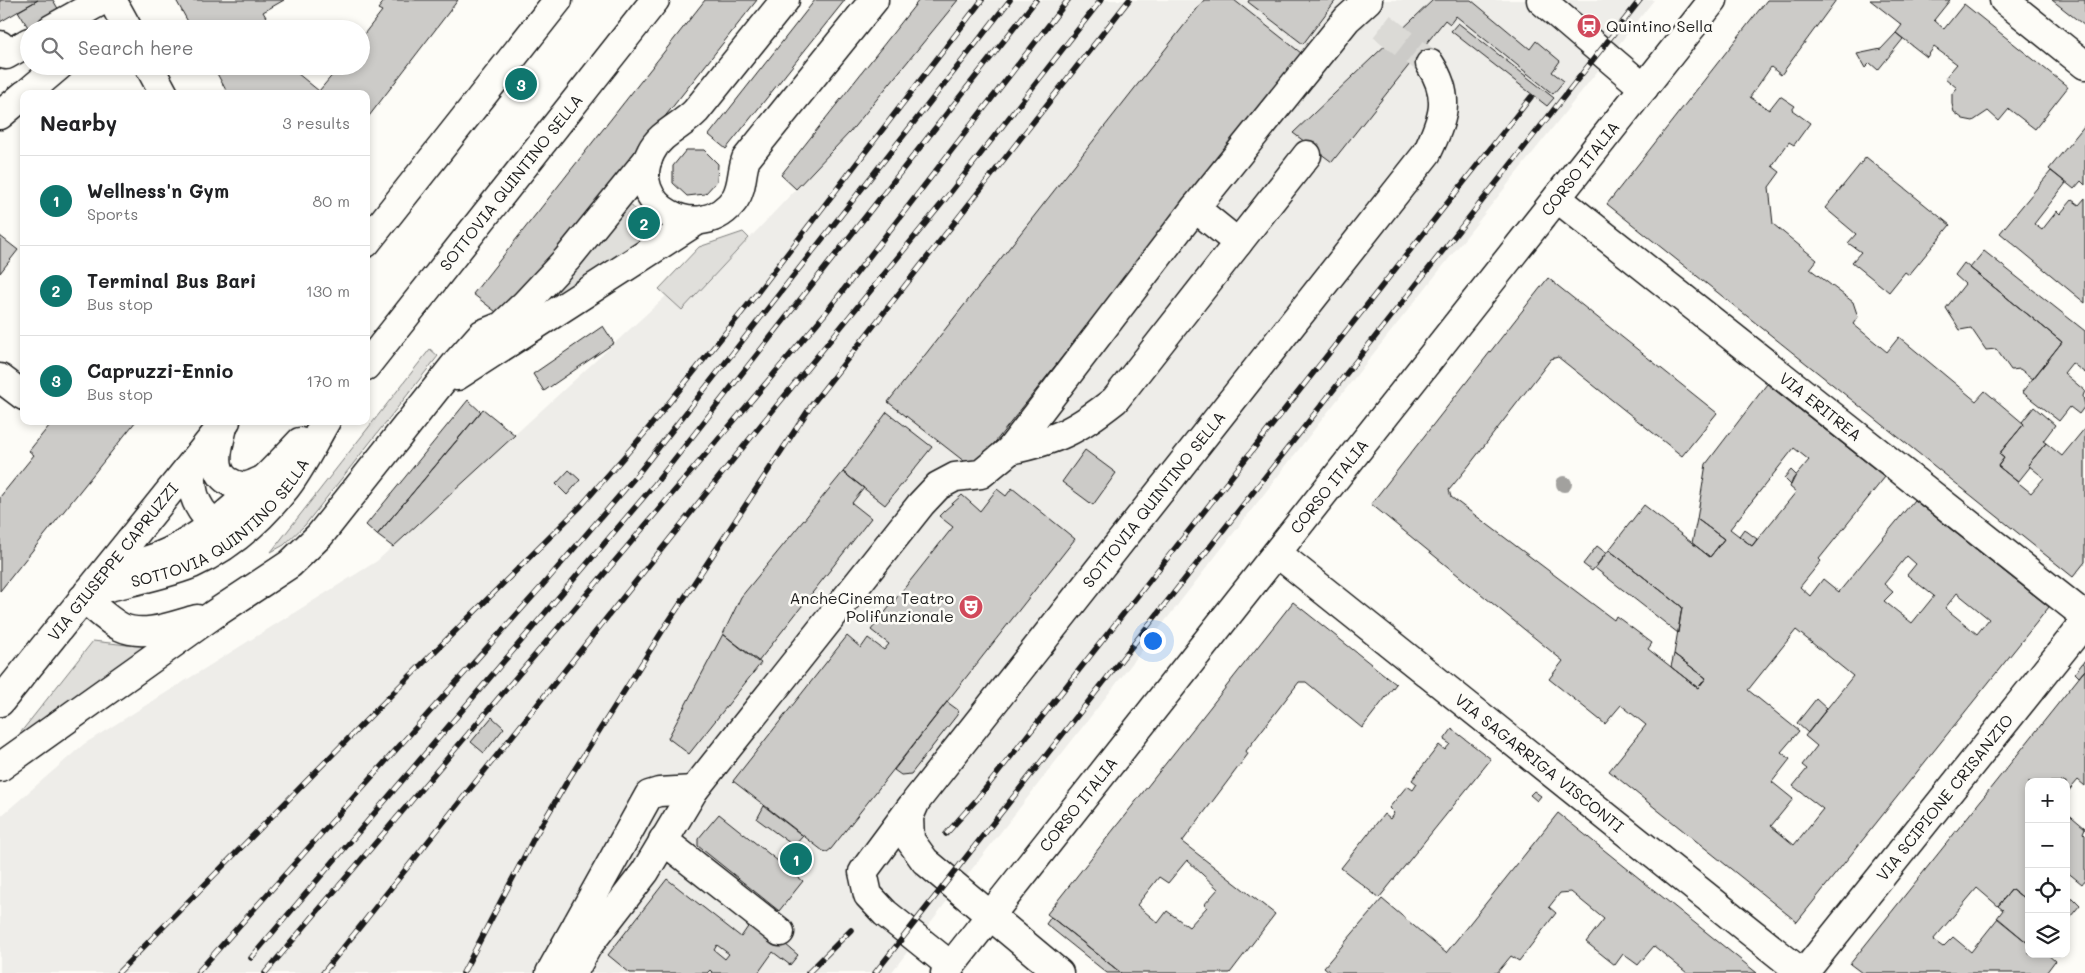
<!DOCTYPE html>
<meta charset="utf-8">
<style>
body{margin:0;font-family:Mali,sans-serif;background:#f6f6f6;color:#202124}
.controls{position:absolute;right:15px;bottom:15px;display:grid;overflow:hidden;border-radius:10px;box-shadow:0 2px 8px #0003}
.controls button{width:45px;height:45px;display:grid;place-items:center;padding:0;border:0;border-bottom:1px solid #e0e0e0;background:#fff;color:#202124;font:25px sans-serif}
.you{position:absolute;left:1152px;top:640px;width:18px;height:18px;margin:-12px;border:4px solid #fff;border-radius:50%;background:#1a73e8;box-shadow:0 0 0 8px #1a73e833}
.badge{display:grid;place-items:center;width:32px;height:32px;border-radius:50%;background:#0f766e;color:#fff;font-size:16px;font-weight:700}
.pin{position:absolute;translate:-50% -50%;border:2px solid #fff;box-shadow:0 1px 5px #0006}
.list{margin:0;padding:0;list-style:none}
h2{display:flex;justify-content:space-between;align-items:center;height:65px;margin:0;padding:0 20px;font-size:21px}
h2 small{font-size:16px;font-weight:400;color:#757577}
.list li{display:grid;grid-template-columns:32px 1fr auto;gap:15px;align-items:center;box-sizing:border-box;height:90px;padding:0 20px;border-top:1px solid #e0e0e0}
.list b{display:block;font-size:19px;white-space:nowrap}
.list p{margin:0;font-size:16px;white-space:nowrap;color:#757577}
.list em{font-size:16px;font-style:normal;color:#757577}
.icon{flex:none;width:28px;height:28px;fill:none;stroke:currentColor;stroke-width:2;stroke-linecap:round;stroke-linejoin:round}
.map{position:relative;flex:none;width:2085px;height:973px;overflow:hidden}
.search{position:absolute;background:#fff;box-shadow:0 2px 8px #0003;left:20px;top:20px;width:350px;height:55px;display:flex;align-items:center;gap:12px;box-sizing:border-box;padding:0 18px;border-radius:28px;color:#757577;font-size:19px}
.panel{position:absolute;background:#fff;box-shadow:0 2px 8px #0003;left:20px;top:90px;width:350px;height:335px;border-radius:10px}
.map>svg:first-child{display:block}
.built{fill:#eeede9}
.grass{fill:#e0dfdb;stroke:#7e7e7c}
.building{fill:#cccbc8;stroke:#1c1c1c;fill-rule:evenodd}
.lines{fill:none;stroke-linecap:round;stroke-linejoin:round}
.minor-tunnel{stroke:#dbdad6;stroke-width:28;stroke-dasharray:28 14;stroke-linecap:butt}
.minor-casing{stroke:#1c1c1c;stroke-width:31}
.major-casing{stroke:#1c1c1c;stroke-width:31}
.minor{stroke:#fdfcf7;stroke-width:28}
.major{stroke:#fdfcf7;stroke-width:28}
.rail-casing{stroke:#1c1c1c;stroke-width:5.5}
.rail{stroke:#fdfcf7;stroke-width:4;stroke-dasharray:11;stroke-linecap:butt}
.tree{fill:#a2a19e}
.labels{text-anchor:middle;stroke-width:5;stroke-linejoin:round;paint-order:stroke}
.poi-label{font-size:16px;fill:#1c1c1c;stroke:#fdfcf7;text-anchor:start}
.street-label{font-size:16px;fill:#1c1c1c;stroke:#fdfcf7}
</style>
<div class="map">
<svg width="2085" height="973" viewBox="0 0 2085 973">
<rect width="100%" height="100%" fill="#fdfcf7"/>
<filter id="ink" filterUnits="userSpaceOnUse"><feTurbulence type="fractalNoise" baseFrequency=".02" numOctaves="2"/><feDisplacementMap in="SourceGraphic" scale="10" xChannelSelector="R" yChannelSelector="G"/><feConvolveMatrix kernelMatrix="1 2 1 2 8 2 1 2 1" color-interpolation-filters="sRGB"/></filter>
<g filter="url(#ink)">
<path class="built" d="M958,0h696l-288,363 -475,610h-891v-156l84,-73 293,-183 289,-265 16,14 114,-121z"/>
<path class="grass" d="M629,203l18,20 14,10 -184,122 95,-80z
M743,232l6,6 -67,72 -23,-21 40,-42z
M430,349l8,7 -133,169 -21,20 -13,7z
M93,641l34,4 23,-3 5,6 -138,89z"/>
<path class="building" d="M0,0h38l-38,22z
M38,0h15l7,12 -31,17 -11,-18z
M176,0h108l-21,12 10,17h-81z
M385,0h73l-92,120v-26h-138l-15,-28h80l4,7 22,18 21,-25h21v-28l21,-27 -4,-2z
M705,0h52l-252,319 -32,-25z
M815,0h30l-119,149 -17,-14z
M919,0h39l-108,132 -54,57 -15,-14z
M1204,0h30l67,53 -327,416 -86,-67z
M1249,0h87l-33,44 -55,-42z
M1433,0h38l59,49 6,-8 24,20 -8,11 12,9 -11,13 -97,-78 -6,8 -5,-4 -113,142 -39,-29z
M1767,0h69l-55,75 -10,-8 -21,30 19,13 11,-14 15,10 -3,4 18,13 -16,22 -5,-3 -17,24 8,6 -11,15 4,37 44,36 -7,9 43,33 5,15 -5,7 34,28 12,-15 77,64 9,-10 39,33 -25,30 5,4 -6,8 33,27 13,-15 -16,-13 18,-22 16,13 23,-28v134l-12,15 -466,-373z
M1870,0h80l-16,20 10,9 20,-25 104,83 -33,42 -26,-20 -10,12 -11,-10 -15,10 -10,-2 -9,-7 -2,-8v-10l5,-6 -12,-10 12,-14 -23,-17 -7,10 -31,-24 6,-8z
M2052,0h33v26z
M1458,23l96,75 -7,8 -96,-75z
M1896,33l7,6 -25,31 -8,-7 -5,5 -8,-14 24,-5z
M2085,125v60l-4,-4 -7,8 -25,-20z
M686,150h18l14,14 -1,17 -12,13 -18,2 -14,-13v-17z
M1866,157l84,68 -41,50 -4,-3 -16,20 -37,-30 9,-10 -13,-9 8,-9 -31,-26z
M2051,171l15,12 -32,41 8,6 15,-19 3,3 12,-14 7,5 6,-7v105l-85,-70z
M0,236l18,14 -18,23z
M1984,251l101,80v42l-13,-10 -8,10 21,18 -2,5 2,10 -6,8 -9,-7 -11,14 -37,-29 40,-50 -92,-74z
M1964,263l98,79 -29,37 -13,-10 -9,1 -15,-21 -10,1 -15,-22 -11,2 -14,-22 19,-24 -10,-9z
M1548,278l169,135 -35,43 -124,-99 -7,2 -84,109 -18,22 2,7 163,123 2,-4 36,27 -4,6 50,39 8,-10 -32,-24 8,-47 -73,-57 35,-45 66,52 14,-18 -27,-20 9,-55 61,-80 118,93 -66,82 2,2 -21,26 10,9 13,-17 16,13 75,-92 135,107 -252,315 -188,-151 37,-46 -25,-20 -16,19 -56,-45 14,-18 -192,-157zM1794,448l15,12 -16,19 -3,8 6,5 -44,54 -22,-17zM1907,556l9,8 -9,11 27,21 -22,27 -28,-22 9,-9 -9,-8zM1957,593l32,26 -12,15 -32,-26zM1796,630l57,46 -48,60 12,10 -15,19 5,4 -14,17 30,23 -29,36 -23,-19 22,-27 -21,-17 18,-23 -9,-7 18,-21 -51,-41z
M603,326l11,17 -70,48 -11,-17z
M468,400l13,12 -104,123 -11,-10z
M2034,407l21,18 -12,16 3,2 -18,22 2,2 -12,15 -20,-16 6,-8 -5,-4 25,-30 -2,-2z
M483,409l32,26 -122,112 -16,-12z
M887,412l45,35 -47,58 -42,-33z
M53,421h83l-136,170v-94l34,-42 -5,-4z
M1085,450l31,23 -23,32 -31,-23z
M569,470l11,10 -13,15 -11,-11z
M1791,470l5,5 -5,10 -7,-7z
M843,472l21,16 -12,15 19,15 -113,144 -35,-28 18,-37z
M1012,488l63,51 -244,310 -4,3 -4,-1 -90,-70 114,-145 14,12 7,-10 16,12 5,-6 -18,-14 82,-103 -14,-11 5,-5 18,-16 18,16 17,-22 9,7z
M1697,519l27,20 -14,18 -18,-14z
M1744,529l13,10 -5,7 -13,-10z
M1597,546l9,7 -14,18 -9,-7z
M1609,550l73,57 -4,26 -83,-65z
M1293,602l103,82 -34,44 -56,-46h-7l-53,69 2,3 -66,88 93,72 -45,59h-109l-74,-59zM1187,860l31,29 -14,16 3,2 -18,20 -22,-16 -9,12 -21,-18 22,-28 9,6z
M723,634l38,29 -72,91 -21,-16z
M1674,654l32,24 -8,10 -27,-21z
M2085,660v10l-6,7 -4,-4z
M2085,670v116l-7,-6 -12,14v-12h-37v120l-17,-13 -14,17 -21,-18 -44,52 10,7 10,-10 18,15 27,-34 31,26v10h18l8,7 -9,12h-184l-12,-9z
M1816,699l11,10 -19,24 -11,-10z
M947,702l11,8 -1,5 -46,59 -10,1 -7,-5z
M492,717l12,11 -20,25 -13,-11z
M1452,729l39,30 -112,139 -38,-30 43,-54 6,5 4,-6 -5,-5 18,-22 6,4 4,-6 -5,-4 27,-35 6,5 5,-6 -6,-4z
M1534,791l7,5 -4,5 -7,-6z
M764,806l39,30 -9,10 -37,-27z
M2066,812l19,16 -2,5 2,2v45l-3,4 -16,-13z
M1558,813l199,160h-70l-33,-27 -16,19 -15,-11 -8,11 -29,-23 18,-23 -33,-27 -11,1 -11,14 7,6 -37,48 -8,-5 -14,17h-166l-7,-6 58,-68 64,54z
M719,814l84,67 -24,30 -81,-65v-7z
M667,879l74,58 13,-19 44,37 -8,10 -17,-13 -15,21h-45l-3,-3 -3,3h-77l-22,-18zM717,945l12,9 -4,5 -11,-9z
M2012,889l17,13v12l-3,4 3,3v23l-32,-26 6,-8 -5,-4z
M2073,898l7,7 -14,17v-15z
M1051,917l34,27 36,29h-14l-61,-49z"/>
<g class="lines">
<path class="minor-tunnel" d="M1349,0l81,64"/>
<defs>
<g id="minor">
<path d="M112,0l16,29"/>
<path d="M785,0l-89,111c-14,15 -36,22 -45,41 -28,53 49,96 84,47 8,-12 6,-27 11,-40l128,-159"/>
<path d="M1541,0l103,88"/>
<path d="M2004,0l81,65"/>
<path d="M51,29l52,-29"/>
<path d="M0,45l6,10 23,-13"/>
<path d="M149,66l15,28"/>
<path d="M26,94l33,-28"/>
<path d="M0,115l24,-20"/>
<path id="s1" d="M1557,198l528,418"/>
<path d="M1238,243l69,-88"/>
<path id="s2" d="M366,366l289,-366"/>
<path d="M457,376l240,-155"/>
<path d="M0,378l24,18"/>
<path d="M224,423c-4,18 -15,46 4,58 6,4 12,6 19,5 6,-1 12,-5 18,-7"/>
<path d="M1010,450c48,-10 67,-20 105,-50l123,-157 -43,-35"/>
<path d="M198,457c-2,6 -6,12 -6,19 -1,24 13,49 38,52"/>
<path id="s3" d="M1277,553l525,420"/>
<path d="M136,563c60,-11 124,-78 164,-121"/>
<path id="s4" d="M88,592c34,-9 71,-15 104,-28 36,-16 67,-43 92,-74 16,-19 29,-47 42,-69"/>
<path d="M83,598c12,9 24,22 38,29 23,11 53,-2 76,-8"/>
<path d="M0,767l213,-152 77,-51 30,-29 138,-174 24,-27 20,-8 22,-21 43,-46 81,-100"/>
<path d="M912,806l-49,66 5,23 17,18 66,53"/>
<path d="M663,840l117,92"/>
<path d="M550,973l99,-178 10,-3 35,-2"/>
<path d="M573,973l14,-26 58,-75 49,-82 227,-286 17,-18 17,-9 26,-3 29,-24 185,-242 152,-189 21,-19"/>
<path id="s5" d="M945,973l768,-973"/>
<path id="s6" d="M1059,973l-134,-112 -15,-21 -1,-23 7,-16 511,-648c16,-34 25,-55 3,-89"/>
<path id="s7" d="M1804,973l281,-351"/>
</g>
<g id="major">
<path d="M366,243l192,-243"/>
<path id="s8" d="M0,702l226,-281"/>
</g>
</defs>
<use href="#minor" class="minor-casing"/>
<use href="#major" class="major-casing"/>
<use href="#minor" class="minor"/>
<use href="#major" class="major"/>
<defs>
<path id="rail" d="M946,834l32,-36 553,-701
M251,958l404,-474 381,-484
M118,973l276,-281 187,-186 62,-71 108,-134 231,-301
M197,973l345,-387 95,-111 373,-475
M265,973l559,-658 244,-315
M323,973l433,-542 187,-229 158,-202
M463,973l72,-137 33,-56 95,-150 150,-227 316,-403
M808,973l43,-43
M875,973l765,-973"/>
</defs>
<use href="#rail" class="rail-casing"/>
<use href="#rail" class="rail"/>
</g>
<circle class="tree" cx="1564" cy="484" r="8"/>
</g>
<defs>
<symbol id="station-disc" viewBox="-11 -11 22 22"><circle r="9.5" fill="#d1495b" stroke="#fdfcf7"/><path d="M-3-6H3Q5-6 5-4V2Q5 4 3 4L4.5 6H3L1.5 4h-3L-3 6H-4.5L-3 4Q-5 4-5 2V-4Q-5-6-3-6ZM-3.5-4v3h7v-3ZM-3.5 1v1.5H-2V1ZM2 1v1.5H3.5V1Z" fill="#fff"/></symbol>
<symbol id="theatre-disc" viewBox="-11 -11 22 22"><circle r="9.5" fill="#d1495b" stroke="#fdfcf7"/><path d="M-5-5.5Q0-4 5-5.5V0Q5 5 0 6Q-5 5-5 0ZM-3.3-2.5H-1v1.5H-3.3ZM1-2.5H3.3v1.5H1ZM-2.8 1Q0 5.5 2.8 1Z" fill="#fff"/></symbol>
</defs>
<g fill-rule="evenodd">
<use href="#station-disc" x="1575" y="12" width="28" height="28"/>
<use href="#theatre-disc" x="957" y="593" width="28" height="28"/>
</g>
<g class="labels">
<g class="poi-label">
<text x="1606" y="32">Quintino Sella</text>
<text x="954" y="604" text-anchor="end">AncheCinema Teatro<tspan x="954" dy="18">Polifunzionale</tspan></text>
</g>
<g class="street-label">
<text dy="6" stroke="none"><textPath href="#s5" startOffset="1025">CORSO ITALIA</textPath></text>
<text dy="6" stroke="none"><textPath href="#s2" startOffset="234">SOTTOVIA QUINTINO SELLA</textPath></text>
<text dy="6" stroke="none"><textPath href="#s1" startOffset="336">VIA ERITREA</textPath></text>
<text dy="6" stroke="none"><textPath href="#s5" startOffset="620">CORSO ITALIA</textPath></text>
<text dy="6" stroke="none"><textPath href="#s6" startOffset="625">SOTTOVIA QUINTINO SELLA</textPath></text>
<text dy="6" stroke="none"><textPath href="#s4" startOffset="154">SOTTOVIA QUINTINO SELLA</textPath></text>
<text dy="6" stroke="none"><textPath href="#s8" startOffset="180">VIA GIUSEPPE CAPRUZZI</textPath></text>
<text dy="6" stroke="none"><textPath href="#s3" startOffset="336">VIA SAGARRIGA VISCONTI</textPath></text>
<text dy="6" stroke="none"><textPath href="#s7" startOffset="225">VIA SCIPIONE CRISANZIO</textPath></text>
<text dy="6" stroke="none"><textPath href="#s5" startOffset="215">CORSO ITALIA</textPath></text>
</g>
</g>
</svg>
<div class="controls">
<button>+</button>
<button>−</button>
<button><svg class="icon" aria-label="locate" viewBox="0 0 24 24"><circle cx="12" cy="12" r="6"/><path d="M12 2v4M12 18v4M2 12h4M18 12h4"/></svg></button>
<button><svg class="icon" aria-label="layers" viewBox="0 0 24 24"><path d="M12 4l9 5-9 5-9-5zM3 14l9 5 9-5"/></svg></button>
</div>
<div class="you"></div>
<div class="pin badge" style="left:796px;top:859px">1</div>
<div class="pin badge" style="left:644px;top:223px">2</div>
<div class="pin badge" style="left:521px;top:84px">3</div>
<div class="search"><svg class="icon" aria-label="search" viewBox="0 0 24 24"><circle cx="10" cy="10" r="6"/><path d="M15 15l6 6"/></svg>Search here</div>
<section class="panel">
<h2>Nearby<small>3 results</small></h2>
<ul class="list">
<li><span class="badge">1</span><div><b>Wellness'n Gym</b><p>Sports</p></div><em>80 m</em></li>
<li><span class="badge">2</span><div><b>Terminal Bus Bari</b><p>Bus stop</p></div><em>130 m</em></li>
<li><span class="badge">3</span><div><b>Capruzzi-Ennio</b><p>Bus stop</p></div><em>170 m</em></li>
</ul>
</section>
</div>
